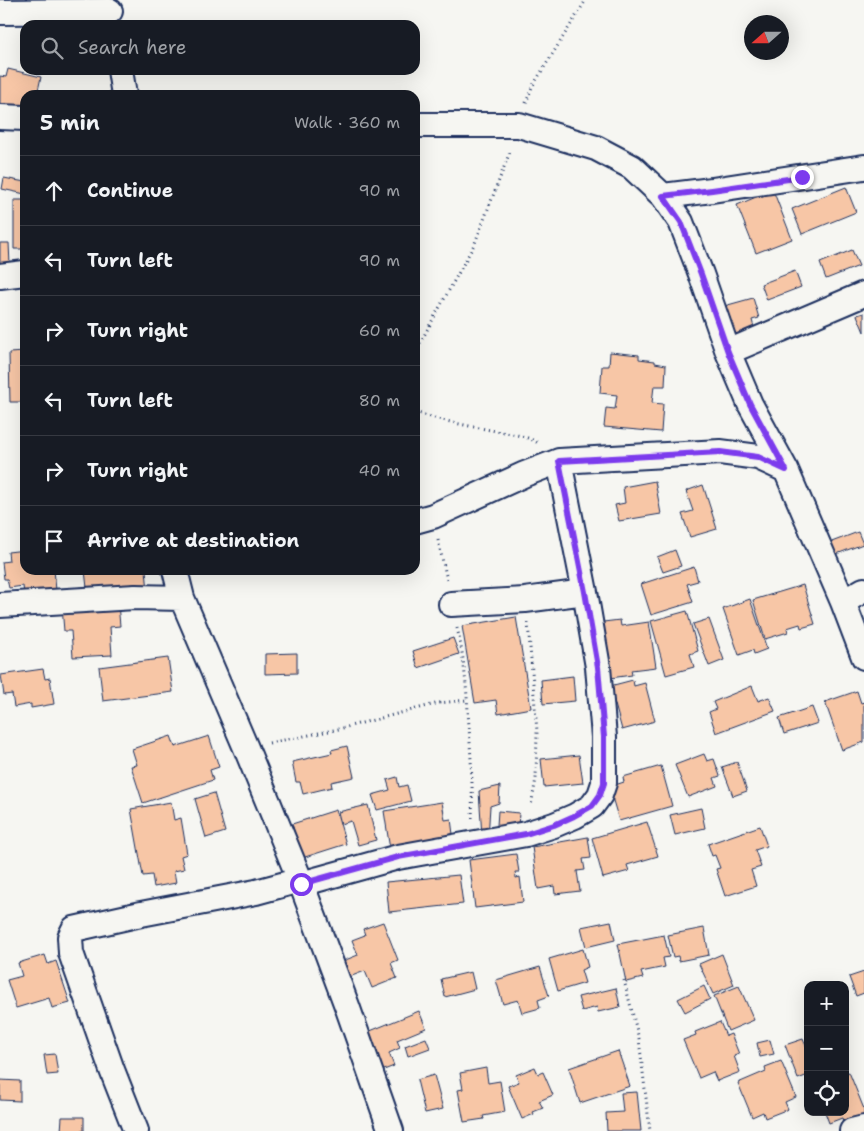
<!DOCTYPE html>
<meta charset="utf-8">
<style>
body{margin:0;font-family:"Shantell Sans",sans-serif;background:#20242c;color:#f1f3f6}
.controls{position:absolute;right:15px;bottom:15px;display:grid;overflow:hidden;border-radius:10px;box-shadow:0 5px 20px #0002}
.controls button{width:45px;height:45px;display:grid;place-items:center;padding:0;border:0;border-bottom:1px solid #363941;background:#171b24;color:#f1f3f6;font:25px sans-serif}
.compass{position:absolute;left:744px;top:15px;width:45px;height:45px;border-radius:50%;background:#171b24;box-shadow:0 5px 20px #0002;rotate:249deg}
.stop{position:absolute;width:15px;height:15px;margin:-11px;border:4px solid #7c3aed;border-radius:50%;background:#fff}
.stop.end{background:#7c3aed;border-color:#fff;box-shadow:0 1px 5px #0008}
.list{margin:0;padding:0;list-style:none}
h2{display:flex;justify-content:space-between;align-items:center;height:65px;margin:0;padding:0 20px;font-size:21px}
h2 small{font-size:16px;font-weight:400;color:#9ea1a6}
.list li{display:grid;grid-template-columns:32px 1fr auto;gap:15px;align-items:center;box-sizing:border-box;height:70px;padding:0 20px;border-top:1px solid #363941}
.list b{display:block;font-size:19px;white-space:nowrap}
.list em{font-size:16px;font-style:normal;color:#9ea1a6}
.icon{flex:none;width:28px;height:28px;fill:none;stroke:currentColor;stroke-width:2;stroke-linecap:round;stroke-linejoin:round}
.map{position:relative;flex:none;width:864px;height:1131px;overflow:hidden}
.search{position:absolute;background:#171b24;box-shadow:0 5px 20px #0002;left:20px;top:20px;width:400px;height:55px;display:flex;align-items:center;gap:12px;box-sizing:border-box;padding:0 18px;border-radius:15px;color:#9ea1a6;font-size:19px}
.panel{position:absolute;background:#171b24;box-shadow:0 5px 20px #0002;left:20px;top:90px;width:400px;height:485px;border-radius:15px}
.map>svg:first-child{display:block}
.building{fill:#f7c6a6;stroke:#1b2f5e}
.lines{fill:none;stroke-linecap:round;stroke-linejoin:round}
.minor-casing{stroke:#1b2f5e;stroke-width:28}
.path{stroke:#1b2f5e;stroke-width:3;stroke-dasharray:1 4;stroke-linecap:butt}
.minor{stroke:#f6f6f2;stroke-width:24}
.route{stroke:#7c3aed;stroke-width:6}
</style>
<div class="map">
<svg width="864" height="1131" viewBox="0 0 864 1131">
<rect width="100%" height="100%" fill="#f6f6f2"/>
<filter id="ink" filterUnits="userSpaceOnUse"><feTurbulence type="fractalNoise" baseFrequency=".02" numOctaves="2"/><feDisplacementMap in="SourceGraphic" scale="10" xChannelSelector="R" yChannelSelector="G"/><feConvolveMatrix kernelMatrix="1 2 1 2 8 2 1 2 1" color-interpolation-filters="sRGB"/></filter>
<g filter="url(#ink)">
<path class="building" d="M58,13l45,2 -1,10h-44z
M8,69l33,8 -4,18h-12v17l-25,-6v-30l6,1z
M4,178l21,4v12l-23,-5z
M846,187l10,25 -54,22 -10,-25z
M773,190l19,49 -36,14 -19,-48z
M14,200h11v49h-11z
M0,243h9l1,22h-10z
M852,250l7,16 -33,13 -6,-16z
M795,271l6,16 -34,13 -6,-16z
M753,298l6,20 -7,2 4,15 -29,8 -10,-35z
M864,313v19l-7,-17z
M25,352v50h-15l-1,-49z
M610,352l29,3v4l16,2v2l11,2 -1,21h-11l-2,17 11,1 -2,28 -57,-5 2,-19 9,1 2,-14 -17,-2 2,-27h7z
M655,481l6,33 -42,7 -4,-16 10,-2 -2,-16z
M703,485l14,44 -27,8 -8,-23 11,-3 -7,-20z
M858,532l5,12 -29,11 -5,-12z
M25,550v20h29l2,20 -32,4 -1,-8 -14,2 -2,-9h-3l-2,-17 7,-1 -1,-9z
M675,550l6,16 -18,6 -6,-15z
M694,567l4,14 -11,3 6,18 -42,13 -10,-31z
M85,570h61l2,21 -60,6z
M803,585l12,39 -14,4 -1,-4 -13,4 1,4 -23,7 -12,-39z
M750,599l17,50 -13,5 -1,-4 -14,5 -16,-46z
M118,604l2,22 -10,1 2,28 -39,2 -2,-26h-7l-2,-24z
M687,611l11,40 -8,3 4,13 -28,8 -15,-54z
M516,617l15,91 -33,6 -2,-14 -21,3 -13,-77z
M709,619l15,41 -15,6 -16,-42z
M620,620l1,6 28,-4 7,45 -25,3 1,5 -29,4 -8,-56z
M453,638l6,16 -41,14 -5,-17z
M297,653v20l-32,1v-20z
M168,658l5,34 -70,9 -4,-34z
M43,669l2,10 5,-1 4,26 -23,4v-4l-17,3 -2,-13 -8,1 -3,-20z
M573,676l2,25 -32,3 -2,-24z
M633,680l1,6 11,-3 10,38 -33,9 -12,-44z
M752,686l6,15 11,-4 6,14 -59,22 -7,-21 7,-3 -3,-7z
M857,691l4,12 3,-1v40l-22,8 -17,-48z
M812,707l6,16 -34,11 -5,-16z
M171,736l4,11 34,-11 10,31 -9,3 3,10 -70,23 -12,-37 6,-1 -5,-16z
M347,746l7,31 -23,5 1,5 -29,7 -3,-12h-4l-4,-20 40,-9 -1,-3z
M704,754l3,7 7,-2 6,17 -6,2 3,8 -29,11 -13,-32z
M579,755l4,28 -39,4 -3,-28z
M737,762l10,29 -14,5 -11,-29z
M661,766l11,40 -53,15 -10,-34 15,-5 -1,-5z
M397,777l2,10 8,-2 4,16 -34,9 -5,-15 18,-5 -3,-10z
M500,786l-1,17 -9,3 -2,32 -6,-2 -3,-45z
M214,793l11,39 -19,6 -11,-39z
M171,802l3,18 7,-2 6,36 -6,2 3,13 -10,2 2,12 -22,4 -2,-12 -9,1 -12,-67z
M442,802l3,18 6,-1 3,23 -63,14 -7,-45z
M368,805l8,35 -18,5 -7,-24 -10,3 -3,-12z
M701,808l4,20 -30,7 -5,-20z
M336,810l10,34 -44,14 -10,-34z
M498,811l21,2 -2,29 -21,-2z
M647,822l11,34 -31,9 2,6 -26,7 -11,-40z
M760,826l7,20 -12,4 6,17 -10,3 5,16 -31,10 -9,-27 4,-1 -5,-13 -3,1 -4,-12z
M588,837l3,21 -8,1 2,11 -8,1 3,20 -25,3 -1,-8 -16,3 -6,-42z
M516,854l3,18h-4l1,6 4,-1 3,25 -48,6 -6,-48z
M459,875l4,29 -74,8 -3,-30z
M611,921l4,19 -29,7 -5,-20z
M383,922l15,38 -7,3 6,15 -25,10 -7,-17 -21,8 -6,-16 20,-8 -6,-15 13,-5 -2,-6z
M704,928l5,27 -30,6 -1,-5 -5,1 -5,-22z
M664,935l5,22 -6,1 2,9 -24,5 2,6 -17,4 -8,-38z
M583,949l5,18 -7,3 4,13 -27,8 -9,-32z
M722,954l12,31 -21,9 -14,-30z
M45,955l3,9 8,-3 14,42 -18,5 -3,-10 -33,10 -9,-28 15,-4 -4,-13z
M540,967l9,29 -11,4 2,8 -18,5 -4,-13 -15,4 -7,-24z
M471,972l4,17 -30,8 -4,-18z
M864,972v21l-8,3 -7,-19z
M704,986l6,13 -25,13 -7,-13z
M739,986l15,34 -26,11 -14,-35z
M616,988l4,19 -22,5 -1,-5 -15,4 -4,-14z
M419,1011l7,17 -29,12 3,8 -11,5 5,13 -20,8 -16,-38z
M720,1022l6,14 5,-2 8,20 -5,2 6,16 -23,9 -4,-9 -14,6 -16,-38 13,-5 -1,-3z
M426,1038l4,10 -22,8 -3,-10z
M803,1039l5,12v24l-10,4 -13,-34z
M770,1040l4,14 -14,3 -3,-14z
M618,1051l12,35 -50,17 -11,-35z
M55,1054l3,20 -11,1 -3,-20z
M781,1061l15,36 -11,5 3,7 -23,9 -2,-6 -11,5 -14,-34 28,-12 -1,-4z
M535,1067l3,7 5,-2 10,23 -14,6 4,7 -10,4 1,2 -12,5 -14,-33 11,-4 -3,-7z
M486,1068l2,15 12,-2 5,31 -22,4 1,3 -20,3 -6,-32 5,-1 -3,-16z
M849,1072l15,37v7l-20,8 -2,-6 -13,5 -4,-11h20v-39z
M434,1075l9,34 -18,4 -8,-33z
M0,1080l20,1v20l-20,-1z
M637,1092l4,39h-34l-1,-18 17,-1 -2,-19z
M62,1117h22v14h-23z"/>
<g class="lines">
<defs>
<path id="minor" d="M0,12l110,-1
M120,70l4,25
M0,117l25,1
M415,125h104l77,23 36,19 31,29 18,26 20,52 27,78 22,52 36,66 57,132 21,55
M663,196l49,-6 152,-23
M0,276l25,-3
M728,352l136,-58
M415,521l18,-5 92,-42 34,-13 161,-9 38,5 28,13
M175,570l7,28 64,150 54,132 47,126 44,125
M843,602l21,-12
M451,604l74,-4 60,-8
M0,605l135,-8 47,1
M301,884l97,-27 128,-23 28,-9 21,-9 17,-10 8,-11 4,-12v-46l-6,-70 -13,-75 -26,-131
M136,1131l-24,-61 -41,-117 -1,-16 4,-8 67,-15 115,-22 44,-12
M852,1131l12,-3"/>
</defs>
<use href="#minor" class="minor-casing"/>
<path class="path" d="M526,103l6,-16 54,-87
M415,352l60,-109 36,-94
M415,412c26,9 54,14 81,19 13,3 30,4 42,12
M438,540l9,40
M528,623l9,108 -1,48 -5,27
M457,628c8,32 10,66 12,99 2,31 4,62 3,93
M269,743l70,-14 100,-26 28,-3
M624,980l15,59 11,92"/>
<use href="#minor" class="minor"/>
</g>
</g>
<g class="lines" filter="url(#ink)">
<path class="route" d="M301,884l97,-27 128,-23 28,-9 20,-9 18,-10 8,-11 4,-12v-46l-6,-70 -13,-75 -26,-131 161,-9 38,5 28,13 -36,-66 -22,-52 -27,-78 -20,-52 -18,-26 49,-6 90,-13"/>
</g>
</svg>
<div class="controls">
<button>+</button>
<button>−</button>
<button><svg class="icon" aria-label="locate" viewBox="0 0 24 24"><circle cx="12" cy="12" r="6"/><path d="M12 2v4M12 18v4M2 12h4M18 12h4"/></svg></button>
</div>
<svg class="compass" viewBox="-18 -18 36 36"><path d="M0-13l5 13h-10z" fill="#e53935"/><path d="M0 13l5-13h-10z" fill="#9ea1a6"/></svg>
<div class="stop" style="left:301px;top:884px"></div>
<div class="stop end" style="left:802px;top:177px"></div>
<div class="search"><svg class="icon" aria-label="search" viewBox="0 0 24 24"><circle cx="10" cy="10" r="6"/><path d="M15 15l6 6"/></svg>Search here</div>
<section class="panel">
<h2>5 min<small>Walk · 360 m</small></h2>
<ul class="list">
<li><svg class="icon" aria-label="ahead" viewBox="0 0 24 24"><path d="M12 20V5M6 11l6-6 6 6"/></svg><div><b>Continue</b></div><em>90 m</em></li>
<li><svg class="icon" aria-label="left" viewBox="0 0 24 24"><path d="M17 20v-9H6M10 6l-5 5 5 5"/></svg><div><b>Turn left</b></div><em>90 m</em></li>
<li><svg class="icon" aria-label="right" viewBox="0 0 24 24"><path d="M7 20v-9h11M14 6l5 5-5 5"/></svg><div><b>Turn right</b></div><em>60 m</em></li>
<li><svg class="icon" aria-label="left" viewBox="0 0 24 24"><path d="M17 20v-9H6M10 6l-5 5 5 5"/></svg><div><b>Turn left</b></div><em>80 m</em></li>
<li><svg class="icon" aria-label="right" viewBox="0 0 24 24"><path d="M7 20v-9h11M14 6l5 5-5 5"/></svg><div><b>Turn right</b></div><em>40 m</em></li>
<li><svg class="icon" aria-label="arrive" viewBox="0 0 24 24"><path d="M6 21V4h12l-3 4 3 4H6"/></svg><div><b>Arrive at destination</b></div></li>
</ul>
</section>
</div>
